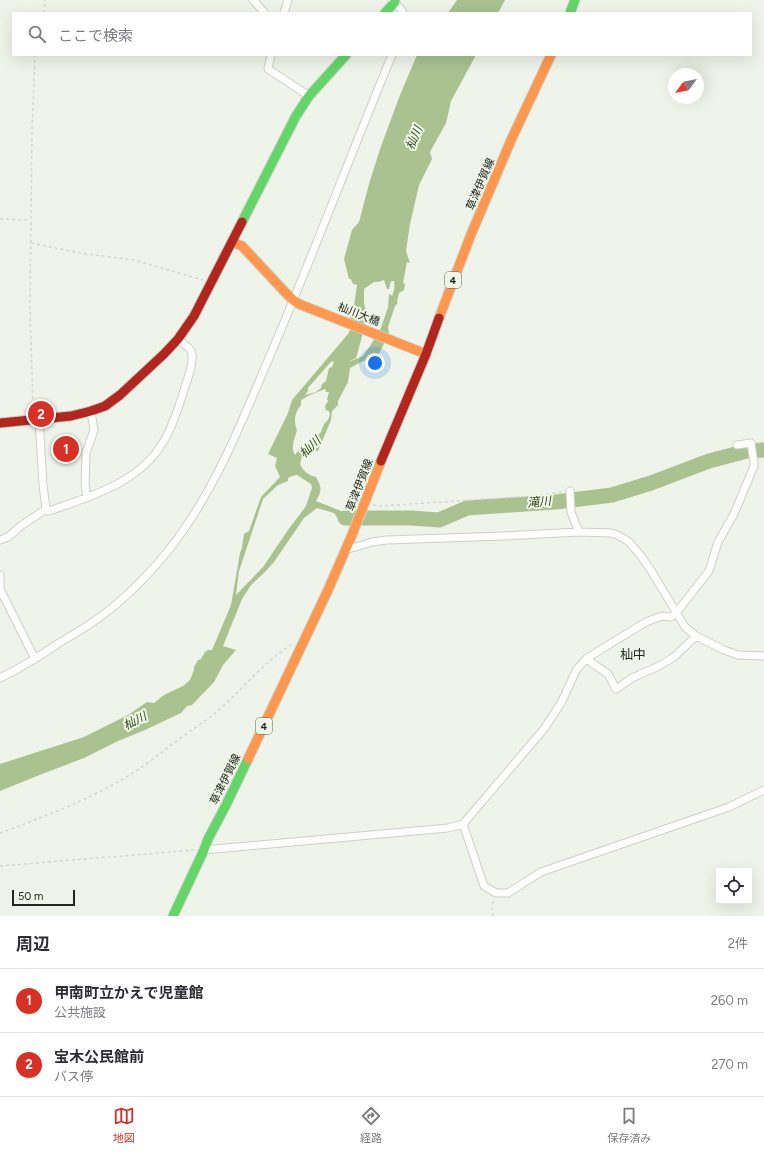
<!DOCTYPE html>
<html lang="ja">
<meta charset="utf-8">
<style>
body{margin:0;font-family:Figtree,"Noto Sans JP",sans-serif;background:#f7f7f7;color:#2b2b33}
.controls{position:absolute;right:12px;bottom:12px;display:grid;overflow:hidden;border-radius:0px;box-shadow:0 4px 16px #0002}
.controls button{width:36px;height:36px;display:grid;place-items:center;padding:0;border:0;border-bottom:1px solid #e1e1e2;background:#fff;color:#2b2b33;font:20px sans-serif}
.compass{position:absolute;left:668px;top:68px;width:36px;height:36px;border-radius:50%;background:#fff;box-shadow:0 4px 16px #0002;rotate:237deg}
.scale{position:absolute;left:12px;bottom:10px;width:63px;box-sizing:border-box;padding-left:4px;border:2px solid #222520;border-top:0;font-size:11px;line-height:14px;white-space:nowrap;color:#222520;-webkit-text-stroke:3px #eef7e7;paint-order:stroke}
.you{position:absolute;left:375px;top:363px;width:14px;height:14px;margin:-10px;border:3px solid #fff;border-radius:50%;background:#1a73e8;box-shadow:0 0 0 6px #1a73e833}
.badge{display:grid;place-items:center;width:26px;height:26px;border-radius:50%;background:#d93025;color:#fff;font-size:13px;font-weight:700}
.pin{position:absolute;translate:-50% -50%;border:2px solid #fff;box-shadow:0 1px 4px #0006}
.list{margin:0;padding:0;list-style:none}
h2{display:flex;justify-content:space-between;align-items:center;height:52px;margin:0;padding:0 16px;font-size:17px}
h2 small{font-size:13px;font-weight:400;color:#7c7c81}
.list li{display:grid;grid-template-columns:26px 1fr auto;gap:12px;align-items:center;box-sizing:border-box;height:64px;padding:0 16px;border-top:1px solid #e1e1e2}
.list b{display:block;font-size:15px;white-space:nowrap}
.list p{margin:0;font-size:13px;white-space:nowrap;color:#7c7c81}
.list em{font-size:13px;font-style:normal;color:#7c7c81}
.icon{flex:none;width:22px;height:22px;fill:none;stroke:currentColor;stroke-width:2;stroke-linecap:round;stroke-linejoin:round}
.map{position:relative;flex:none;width:764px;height:916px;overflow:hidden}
.search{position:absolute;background:#fff;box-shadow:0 4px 16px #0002;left:12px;right:12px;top:12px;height:44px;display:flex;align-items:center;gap:10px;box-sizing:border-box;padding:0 14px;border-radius:0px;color:#7c7c81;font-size:15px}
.sheet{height:180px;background:#fff}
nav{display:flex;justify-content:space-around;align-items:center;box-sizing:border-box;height:56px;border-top:1px solid #e1e1e2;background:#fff;font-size:11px;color:#7c7c81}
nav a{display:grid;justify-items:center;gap:2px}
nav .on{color:#d93025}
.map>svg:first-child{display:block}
.water{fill:#a9c290;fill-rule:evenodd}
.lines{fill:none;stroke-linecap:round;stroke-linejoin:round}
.river{stroke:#a9c290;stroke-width:15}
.street-casing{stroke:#cdd0c9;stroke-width:9}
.fast-casing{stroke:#cdd0c9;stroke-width:11}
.slow-casing{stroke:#cdd0c9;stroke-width:11}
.jam-casing{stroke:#cdd0c9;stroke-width:11}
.path{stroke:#d4d5d2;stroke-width:1.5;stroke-dasharray:3 3;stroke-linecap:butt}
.street{stroke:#fdfdfc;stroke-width:7}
.fast{stroke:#63d668;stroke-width:9}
.slow{stroke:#ff974d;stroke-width:9}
.jam{stroke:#b3261e;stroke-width:9}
.labels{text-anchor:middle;stroke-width:4;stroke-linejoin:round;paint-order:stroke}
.shield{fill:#eef7e7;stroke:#5f645c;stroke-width:1}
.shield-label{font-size:10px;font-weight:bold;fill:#222520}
.street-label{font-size:11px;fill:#222520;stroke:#eef7e7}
.water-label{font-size:12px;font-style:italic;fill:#324717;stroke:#eef7e7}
.quarter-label{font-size:13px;fill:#222520;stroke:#eef7e7}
</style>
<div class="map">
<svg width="764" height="916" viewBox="0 0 764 916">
<rect width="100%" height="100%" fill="#eff4ea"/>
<path class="water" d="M457,0h48l-7,13h-50z
M417,55h59l-25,46 -5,22 -16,29 2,7 -13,26 -9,39 -4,27 4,12 -3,-1 -4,21 2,1 -1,6 -5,3 -2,9 1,1 -3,3 -7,21 1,6 -10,21c0,6 -3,10 -7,12l-3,-2 -1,-4 -5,1 -13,7 -2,14 -10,19v4l-6,6 -1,9 -13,31h-4l-7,-1 -5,6 -2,8c4,8 8,11 16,13 6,11 6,13 0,24l25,10 4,5 24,-1 -6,5h-24l-5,-7 -17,-5 -13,10 -30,44 -10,11 -13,12 -9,14 -19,47 13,4 -13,15 -9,17 -22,23 -5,1 -6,7 -36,17 -27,11 -34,17 -47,18 -37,15v-27l84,-27 44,-22 19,-13 7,1 10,-8 19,-9 7,-6 4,-10v-3l4,-7 3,-1 4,-7 3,-2h4l19,-45 9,-52 2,-5 2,-14 5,-3 12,-34 19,-20 -5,-11 2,-8 -9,-4 20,-41 4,-13 56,-66 3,-6 -1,-21 4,-1 3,-21 -4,-1 -2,-5h-2l-5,-20 8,-29 7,-8 10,-38 11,-35 20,-54zM384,280l3,9h2l2,-8h3c1,6 0,10 -2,15l-2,-2 -1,1 -1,12 -7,21 -11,18 -7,10 -14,6 1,-1 6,-3 10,-36v-12l-2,-6v-15l10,-7h4zM332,361l2,1 -2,5 -3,1 -3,13 -4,3 -1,4 -5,4 -11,3 3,-4v-3l21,-24zM325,389l1,3h3l-2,7 1,2 -3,5 1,5 2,-1 2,4 -2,6 -4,4 -3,8 -11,12 -12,7 -3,4c-5,-9 0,-16 2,-25 -4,-9 -2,-18 4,-25v-5l9,-5zM297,475l14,9 1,4 -6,18 -18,24 -25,37 -27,28 3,-24 24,-72 15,-14 10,-4v-3l4,-2z"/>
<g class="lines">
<path class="river" d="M345,518h66l28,2 28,-12 89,-6 56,-7 39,-12 58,-22 38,-10 17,-1"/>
<defs>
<path id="street" d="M253,0l12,13
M392,0l9,9 2,4
M284,13l4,-13
M271,55l-3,14 41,27
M39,419l4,66 3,24
M570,491l1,21 8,20
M87,498l-2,-14 1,-31 8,-23 -3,-19
M0,540l8,-3 14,-12 24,-16 2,2 4,-1c40,-14 87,-28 110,-66 11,-18 17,-38 23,-57 3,-9 10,-28 6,-36 -2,-4 -9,-8 -13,-12
M345,550l27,-8 15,-2 116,-4 76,-4 32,1 8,3 9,5 13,15 11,16 33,55 11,9 28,14 14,5 26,1
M0,575v14l35,70
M587,658l5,5 16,11 8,15 16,-11 27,-12 15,-9 22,-21
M0,678c21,-10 40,-22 59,-35 15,-9 31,-18 45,-29 24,-18 48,-43 67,-67 44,-56 70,-124 98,-189 43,-100 81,-202 123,-303
M463,824l21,62 12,7h12l33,-21 188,-65 35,-17
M204,850l244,-22 15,-4 81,-95 17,-26 16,-34 10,-11 59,-36 16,-6 9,1 5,-4 33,-42 9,-29 16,-28 20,-48v-3l-3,-20 -14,2"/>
<path id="fast" d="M385,13l10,-11
M570,13l5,-13
M242,222l54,-106 13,-20 37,-41
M173,916l31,-66 4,-11 18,-34 22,-46"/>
<path id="slow" d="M232,242l10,4 42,45 9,9 6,4 127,50
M439,318l33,-86 40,-94 39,-83
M248,759l80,-169 24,-55 29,-74"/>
<path id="jam" d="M0,423l71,-7 20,-5 14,-5 15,-11 44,-41 14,-15 16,-23 48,-94
M381,461l45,-107 13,-36"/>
</defs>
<use href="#street" class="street-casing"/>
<use href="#fast" class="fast-casing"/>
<use href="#slow" class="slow-casing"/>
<use href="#jam" class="jam-casing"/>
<path class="path" d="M44,13l1,-13
M0,219l30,1
M31,243l49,10 54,7 69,20
M33,411l-3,-106 2,-173 3,-77
M758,443l6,-1
M373,505l7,1 153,-10 29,-4
M0,833c44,-16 93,-35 133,-60 17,-11 33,-24 49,-36 11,-8 22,-15 32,-23 27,-22 48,-51 77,-69
M0,866l194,-16
M493,916l-1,-11 2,-5"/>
<use href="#street" class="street"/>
<use href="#fast" class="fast"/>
<use href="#slow" class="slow"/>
<use href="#jam" class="jam"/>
</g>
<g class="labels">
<g class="shield">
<rect x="445" y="272" width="16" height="16" rx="3"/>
<rect x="256" y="718" width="16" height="16" rx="3"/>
</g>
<g class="shield-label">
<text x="453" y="284">4</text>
<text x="264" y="730">4</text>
</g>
<g class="street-label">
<text transform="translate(480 184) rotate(-67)" y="4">草津伊賀線</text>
<text transform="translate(359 314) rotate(22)" y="4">杣川大橋</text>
<text transform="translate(359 485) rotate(-69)" y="4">草津伊賀線</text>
<text transform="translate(225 779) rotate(-64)" y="4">草津伊賀線</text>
</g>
<g class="water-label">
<text transform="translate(414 138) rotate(-67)" y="4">杣川</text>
<text transform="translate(310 447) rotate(-44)" y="4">杣川</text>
<text transform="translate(539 502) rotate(-5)" y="4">滝川</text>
<text transform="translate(135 721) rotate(-27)" y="4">杣川</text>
</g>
<g class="quarter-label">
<text x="633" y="659">杣中</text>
</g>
</g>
</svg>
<div class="controls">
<button><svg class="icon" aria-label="locate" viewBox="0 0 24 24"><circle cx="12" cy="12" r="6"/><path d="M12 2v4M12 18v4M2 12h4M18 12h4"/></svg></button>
</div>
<svg class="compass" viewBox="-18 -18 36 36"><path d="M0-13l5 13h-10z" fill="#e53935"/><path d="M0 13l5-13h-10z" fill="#7c7c81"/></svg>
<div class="scale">50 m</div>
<div class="you"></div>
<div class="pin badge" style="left:66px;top:449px">1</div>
<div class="pin badge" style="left:41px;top:414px">2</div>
<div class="search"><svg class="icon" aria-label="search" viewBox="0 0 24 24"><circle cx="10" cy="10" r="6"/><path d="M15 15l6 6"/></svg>ここで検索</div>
</div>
<section class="sheet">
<h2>周辺<small>2件</small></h2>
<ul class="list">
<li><span class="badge">1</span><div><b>甲南町立かえで児童館</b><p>公共施設</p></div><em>260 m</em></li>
<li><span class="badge">2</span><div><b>宝木公民館前</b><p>バス停</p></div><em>270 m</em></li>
</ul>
</section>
<nav>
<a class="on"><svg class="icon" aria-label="map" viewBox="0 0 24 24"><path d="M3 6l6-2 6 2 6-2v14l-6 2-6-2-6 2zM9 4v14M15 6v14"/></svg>地図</a>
<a><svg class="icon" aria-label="directions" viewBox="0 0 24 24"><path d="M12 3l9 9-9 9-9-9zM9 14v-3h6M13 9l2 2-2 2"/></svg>経路</a>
<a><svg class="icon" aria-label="saved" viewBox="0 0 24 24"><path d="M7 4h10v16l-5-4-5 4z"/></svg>保存済み</a>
</nav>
